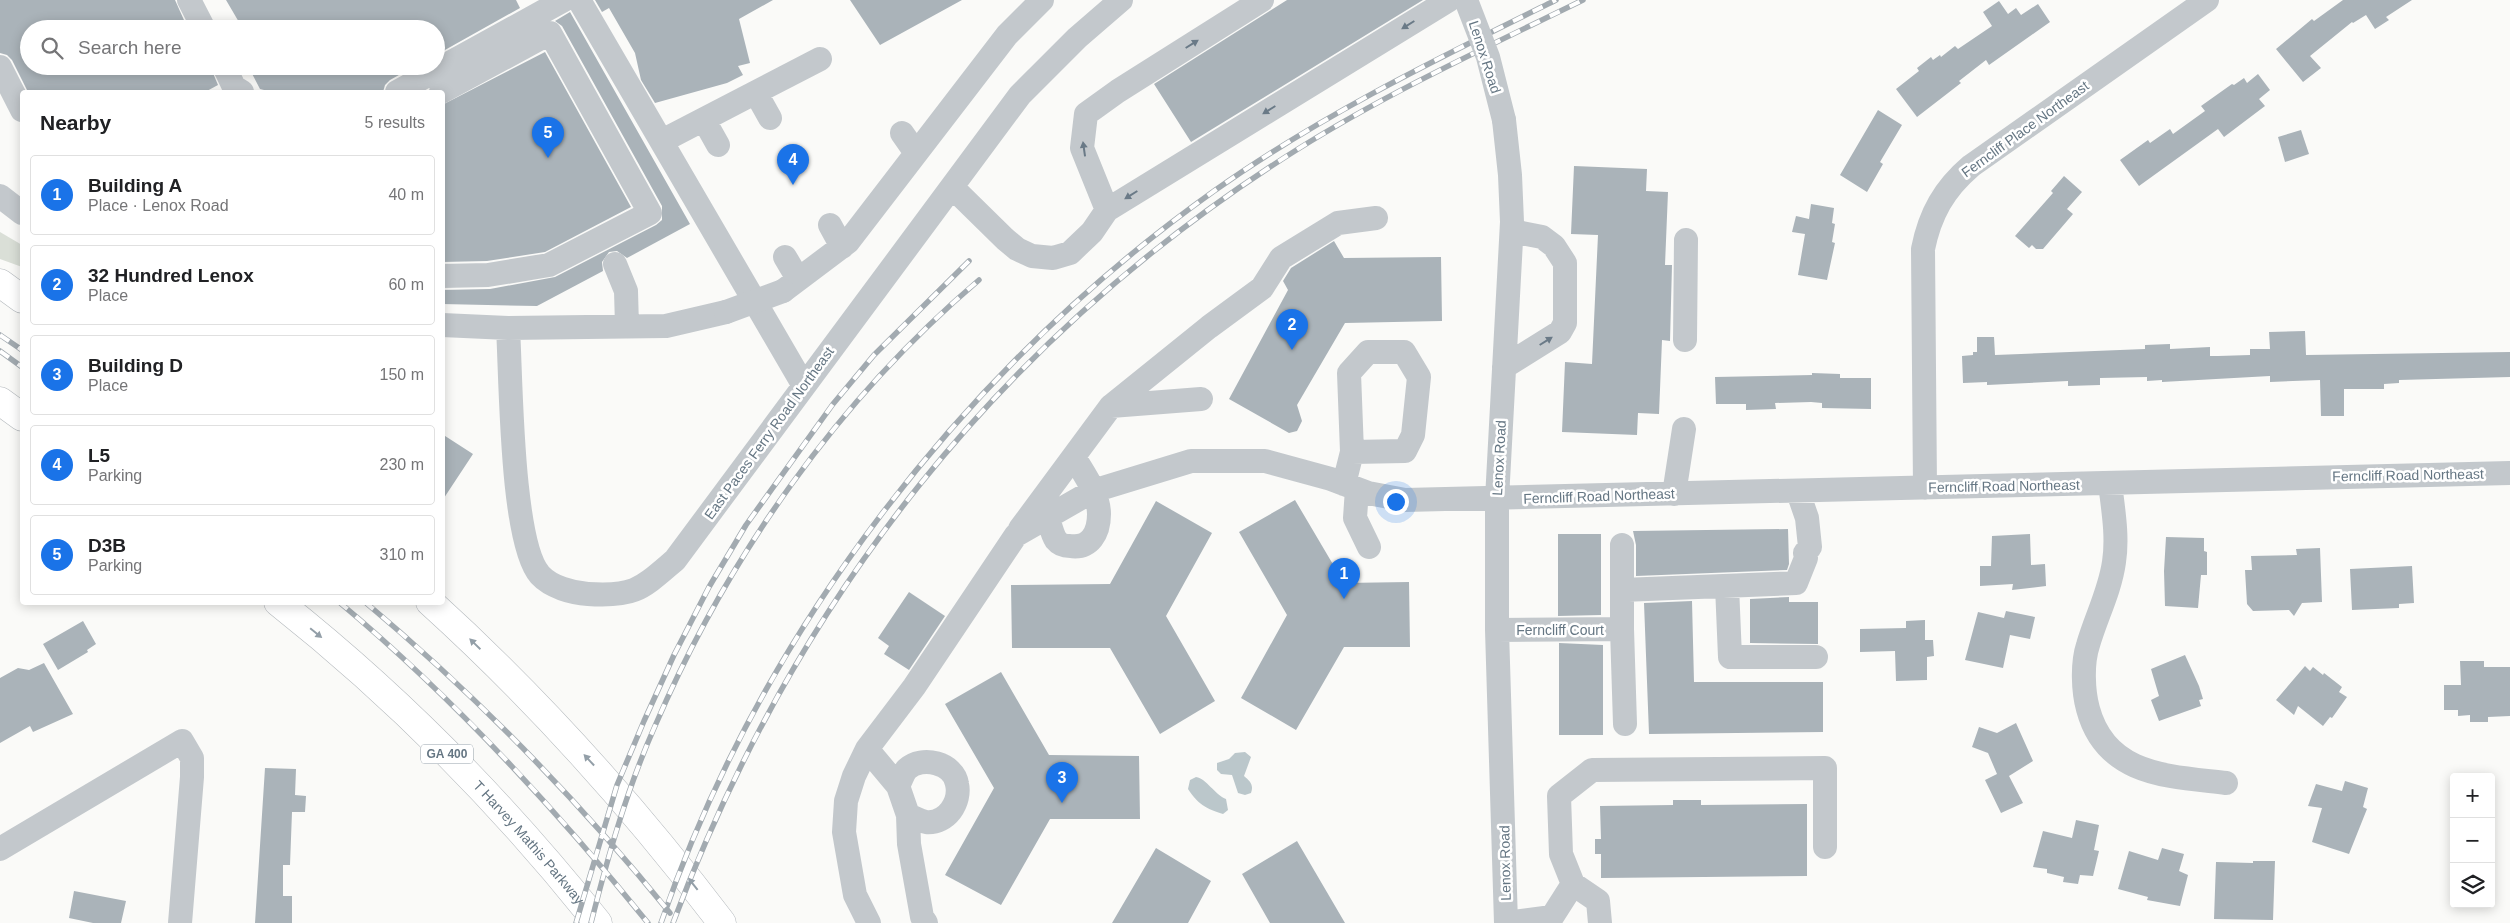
<!DOCTYPE html>
<meta charset="utf-8">
<style>
body{margin:0;font-family:Arial,sans-serif;background:#f2f2f2;color:#202124}
.controls{position:absolute;right:15px;bottom:15px;display:grid;overflow:hidden;border-radius:5px;box-shadow:0 2px 12px #0003}
.controls button{width:45px;height:45px;display:grid;place-items:center;padding:0;border:0;border-bottom:1px solid #e0e0e0;background:#fff;color:#202124;font:25px sans-serif}
.you{position:absolute;left:1395px;top:501px;width:18px;height:18px;margin:-12px;border:4px solid #fff;border-radius:50%;background:#1a73e8;box-shadow:0 0 0 8px #1a73e833}
.badge{display:grid;place-items:center;width:32px;height:32px;border-radius:50%;background:#1a73e8;color:#fff;font-size:16px;font-weight:700}
.pin{position:absolute;translate:-50% -41px;filter:drop-shadow(0 1px 2px #0008)}
.pin::after{content:'';position:absolute;top:26px;width:18px;height:15px;background:inherit;clip-path:polygon(0 0,100% 0,50% 100%)}
.list{margin:0;padding:0;list-style:none}
h2{display:flex;justify-content:space-between;align-items:center;height:65px;margin:0;padding:0 20px;font-size:21px}
h2 small{font-size:16px;font-weight:400;color:#757577}
.list li{display:grid;grid-template-columns:32px 1fr auto;gap:15px;align-items:center;box-sizing:border-box;height:80px;margin:0 10px 10px;padding:0 10px;border:1px solid #e0e0e0;border-radius:5px}
.list b{display:block;font-size:19px;white-space:nowrap}
.list p{margin:0;font-size:16px;white-space:nowrap;color:#757577}
.list em{font-size:16px;font-style:normal;color:#757577}
.icon{flex:none;width:28px;height:28px;fill:none;stroke:currentColor;stroke-width:2;stroke-linecap:round;stroke-linejoin:round}
.map{position:relative;flex:none;width:2510px;height:923px;overflow:hidden}
.search{position:absolute;background:#fff;box-shadow:0 2px 12px #0003;left:20px;top:20px;width:425px;height:55px;display:flex;align-items:center;gap:12px;box-sizing:border-box;padding:0 18px;border-radius:28px;color:#757577;font-size:19px}
.panel{position:absolute;background:#fff;box-shadow:0 2px 12px #0003;left:20px;top:90px;width:425px;height:515px;border-radius:5px}
.map>svg:first-child{display:block}
.green{fill:#dadfd7}
.water{fill:#bbc7cb}
.building{fill:#aab3b9}
.lines{fill:none;stroke-linecap:round;stroke-linejoin:round}
.highway-casing{stroke:#b4b9bd;stroke-width:29}
.minor{stroke:#c3c8cc;stroke-width:24}
.highway{stroke:#fff;stroke-width:28}
.rail-casing{stroke:#a2aab0;stroke-width:5.5}
.rail{stroke:#fff;stroke-width:4;stroke-dasharray:11;stroke-linecap:butt}
.minor-bridge{stroke:#c3c8cc;stroke-width:24}
.oneway{fill:#6a7a87}
.oneway2{fill:#939fa8}
.labels{text-anchor:middle;stroke-width:5;stroke-linejoin:round;paint-order:stroke}
.shield{fill:#fff;stroke:#939fa8;stroke-width:1}
.shield-label{font-size:12px;font-weight:bold;fill:#657683}
.street-label{font-size:14px;fill:#657683;stroke:#fff}
</style>
<div class="map">
<svg width="2510" height="923" viewBox="0 0 2510 923">
<rect width="100%" height="100%" fill="#fafaf8"/>
<path class="green" d="M0,232l22,13v22l-22,-8z"/>
<path class="water" d="M1245,752l6,5 -7,19c6,5 10,9 7,17l-6,2 -7,-2 -6,-18 -11,-1 -4,-4v-7l12,-4 6,-6z
M1196,777c11,2 18,17 30,22l2,11 -5,4c-17,-5 -25,-10 -35,-25l2,-9z"/>
<path class="building" d="M0,0h175l13,29h-159v37h181l8,19 -13,7h-177l-16,-32 -5,-5 -7,-2z
M226,0h290l4,8 -84,47v-26h-193z
M595,0h178l-34,19 11,44 -12,3 5,9 -16,8 -72,20 -14,-23 -6,-27 -26,-45 -7,4z
M850,0h112l-82,45z
M1287,0h136l-232,142 -37,-58z
M2343,0h69l-26,17 3,3 -14,9 -9,-14 -13,8 -1,-1 -42,34 11,12 -18,14 -27,-33 36,-30 2,2z
M1999,1l9,13 8,-6 5,7 17,-11 12,18 -61,43 -3,-5 -27,21 2,2 -44,34 -21,-28 23,-18 -2,-3 14,-11 2,3 7,-5 1,2 14,-11 3,3 34,-23 -9,-14z
M570,12l120,212 -63,34 -10,-7 -8,1 -7,10 1,9 -66,35 -95,-2v-14l48,-1 65,-12 101,-52 6,-5v-14l-100,-180 -7,-5z
M545,52l86,155 -86,45 -58,9 -45,1v-157z
M248,66h167l-25,14 -5,5 -2,7h-111l-12,-3z
M2258,74l12,16 -11,9 6,7 -41,31 -6,-8 -79,57 -19,-26 28,-20 2,3 20,-14 3,5 32,-23 -4,-5 31,-22 2,1 10,-7 3,5z
M1878,110l24,15 -22,37 3,2 -16,28 -27,-17z
M2301,130l8,24 -24,8 -7,-25z
M1574,166l73,3 -1,22 22,1 -3,73h7l-2,76 -8,-1 -3,74 -21,-1 -1,22 -75,-3 3,-70 27,2 6,-129 -27,-1z
M2064,176l18,16 -15,17 6,5 -30,35h-7l-4,-4 -3,3 -14,-12 38,-43 -2,-2z
M1811,204l23,4 -2,15 3,1 -3,18 3,1 -8,37 -29,-5 7,-41 -13,-2 4,-16 13,3z
M1334,241l10,17 97,-1 1,64 -97,2 -48,82 5,16 -5,10 -8,2 -60,-34 59,-109 -5,-9 8,-13z
M2305,331l1,24 204,-3v25l-111,3v3l-15,1v5h-40v27h-23l-1,-36 -50,2v-6l-108,6v-2l-15,1v-4l-47,1v7l-32,1v-5l-81,4v-3l-24,1 -1,-27 11,-1v-3h4v-15h17l1,18 150,-6v-4l25,-1v5l40,-2v9h8l32,-1v-6h20l-1,-17z
M1812,373l28,1v4h31v31l-49,-1v-5l-11,-1 -36,1 1,6 -30,1v-6h-30l-1,-27 97,-2z
M442,434l31,20 -31,47z
M1295,500l49,83 65,-1 1,65h-66l-48,83 -55,-32 46,-83 -48,-83z
M1156,501l56,32 -46,83 49,85 -55,33 -50,-86h-98l-1,-63 99,-1z
M1788,529l1,35 -2,6 -151,6v-31l-3,-14z
M1558,534h43v81l-43,1z
M2030,534l1,31 14,-1 1,22 -34,4 1,-6 -33,2v-20h11l1,-30z
M2166,537l38,1v13l3,1v23h-6l-3,33 -33,-2 -1,-35z
M2320,548l2,54 -20,1 -8,13 -5,-6 -36,1 -6,-7 -2,-34h7l-1,-14 46,-1 -1,-6z
M2412,566l2,37 -15,1v4l-47,2 -2,-41z
M909,592l36,24 -36,54 -25,-16 5,-8 -11,-8z
M1789,597v5h29v42l-68,-1v-44z
M1692,601l2,81h129v50l-174,2 -5,-131z
M2006,611l29,6 -5,22 -20,-4 -7,33 -38,-8 13,-48 26,6z
M1925,620v20h8l1,16 -7,1v23l-31,1 -1,-30 -35,1v-23l46,-1v-7z
M83,621l13,23 -9,6 1,2 -30,18 -15,-26z
M1559,643l44,2v90h-44z
M2185,655l14,31 4,13 -4,1 2,6 -42,15 -8,-21 8,-4 -8,-27z
M2460,661h24v6h26v49l-22,1v5h-18v-7l-12,1v-6h-14v-25h17z
M44,663l29,51 -40,18 -3,-6 -30,17v-65l18,-10 11,2z
M2305,666l5,5 3,-4 10,8 1,-2 18,14 -3,5 8,5 -15,21 -2,-1 -7,9 -25,-20 -4,9 -18,-15z
M1001,672l48,83 90,1 1,63h-90l-49,86 -56,-30 49,-87 -49,-84z
M2016,723l17,38 -24,15 14,27 -22,10 -16,-33 12,-6 -9,-21 -16,-6 7,-20 18,6z
M265,768l31,1 -1,26 11,1 -1,16h-13l-2,53h-7v31h9v27h-37z
M2345,781l23,7 -5,19 4,2 -18,45 -37,-12 10,-34 -14,-2 8,-22 26,7z
M1673,800h28v5l106,-1v72l-206,2v-24h-6v-15h6l-1,-33 73,-1z
M2076,820l23,5 -5,25 5,1 -6,25 -13,-1 -2,9 -15,-2 1,-5 -17,-4v-4l-14,-2 10,-36 29,7z
M1297,841l48,82h-75l-28,-49z
M1156,848l55,33 -23,42h-76z
M2162,848l22,6 -5,17 9,4 -8,31 -33,-6 1,-3 -30,-8 11,-38 29,9z
M2253,861h22l-2,59 -59,-1 2,-57 37,1z
M74,891l52,10 -5,22h-28l-24,-5z"/>
<g class="lines">
<defs>
<g id="highway">
<path d="M0,283l22,16"/>
<path d="M0,401l22,16"/>
<path id="s1" d="M278,602c119,94 226,203 320,321"/>
<path d="M430,602c108,98 204,205 292,321"/>
</g>
</defs>
<use href="#highway" class="highway-casing"/>
<path class="minor" d="M189,0l15,29
M579,0l225,386
M224,66l10,21 8,5
M0,67l22,43
M397,92l167,-92
M441,92l109,-59 100,180 -101,52 -61,10 -46,1
M756,93l14,25
M704,120l14,25
M1504,120l6,55 2,47 -15,277v131l9,293
M902,133l14,20
M662,141l158,-82
M952,187l53,52 12,10 15,7 21,2 17,-5 22,-21 15,-22 342,-210
M0,196l22,17
M1107,210l-25,-62 4,-34 32,-23 144,-91
M830,225l12,22
M785,257l13,22
M615,264l11,27 1,35
M783,291l65,-49 159,-207 35,-35
M442,325l66,3 158,-2 60,-14
M508,328c3,49 3,215 32,247 11,12 32,18 48,19 47,3 53,-5 87,-34l345,-465 57,-57 44,-38
M1685,340l1,-100
M1504,367l56,-35 5,-9v-60l-11,-17 -12,-9 -30,-6
M1111,406l90,-7
M2110,483c3,26 8,53 4,79 -4,29 -18,55 -26,83 -6,18 -5,46 0,64 18,67 80,67 138,74
M1344,484l8,-32 -3,-79 19,-21h36l15,25 -6,58 -8,16 -53,1
M1925,488l-2,-239c7,-35 21,-60 48,-83l236,-166
M1357,489l-2,29 14,29
M1674,494l10,-65
M1048,518c2,6 4,16 8,22 4,5 8,6 14,6 20,3 29,-13 29,-32 0,-20 -15,-40 -25,-57
M1020,529l91,-123 98,-79 53,-39 19,-30 57,-35 38,-5
M1622,545v84
M1727,586l3,71h86
M1622,590l174,-7 10,-25 -1,-5 5,-6 -3,-29 -9,-26
M1497,630l125,-1 3,95
M867,749l31,37 10,29 1,29 13,73 4,6
M898,786c3,-5 5,-13 9,-17 15,-14 47,-6 50,15 4,18 -10,40 -31,38 -6,-1 -13,-5 -18,-7
M0,849l182,-108 10,17v19l-12,146
M1573,884l25,17 2,22
M869,923l-14,-28 -11,-63 2,-31 8,-25 13,-27 47,-62 102,-152 77,-44 98,-30h74l66,18 37,14 37,7 1105,-27
M1506,923l46,-6 21,-33 -12,-30 -2,-58 33,-26 233,-2v79"/>
<use href="#highway" class="highway"/>
<defs>
<path id="rail" d="M0,335l22,15
M0,351l22,16
M339,602c115,96 215,205 309,321
M365,602c112,94 213,198 305,311
M576,923l41,-138 27,-64 30,-66 35,-68 37,-62 87,-121 41,-49 95,-94
M591,923c17,-67 36,-134 64,-197 73,-170 183,-326 324,-446
M661,923c100,-291 303,-554 553,-732 107,-76 225,-133 342,-191
M673,923c122,-325 330,-589 625,-774 91,-57 189,-102 285,-149"/>
</defs>
<use href="#rail" class="rail-casing"/>
<use href="#rail" class="rail"/>
<path class="minor-bridge" d="M1466,0l22,57 16,63
M726,312l57,-21"/>
</g>
<defs><path id="oneway-solid" d="M-6-.8H1V-3.2L6.5 0L1 3.2V.8H-6Z" transform="scale(1.25)"/></defs>
<g class="oneway">
<use href="#oneway-solid" transform="translate(1408 25) rotate(148)"/>
<use href="#oneway-solid" transform="translate(1192 44) rotate(-32)"/>
<use href="#oneway-solid" transform="translate(1269 110) rotate(148)"/>
<use href="#oneway-solid" transform="translate(1084 149) rotate(-98)"/>
<use href="#oneway-solid" transform="translate(1131 195) rotate(148)"/>
<use href="#oneway-solid" transform="translate(1546 341) rotate(-32)"/>
</g>
<g class="oneway2">
<use href="#oneway-solid" transform="translate(316 633) rotate(39)"/>
<use href="#oneway-solid" transform="translate(475 644) rotate(-136)"/>
<use href="#oneway-solid" transform="translate(589 760) rotate(-133)"/>
<use href="#oneway-solid" transform="translate(693 884) rotate(-128)"/>
</g>
<g class="labels">
<rect class="shield" x="421" y="744.5" width="52" height="19" rx="4"/>
<g class="shield-label">
<text x="447" y="758">GA 400</text>
</g>
<g class="street-label">
<text transform="translate(1485 57) rotate(72)" y="5">Lenox Road</text>
<text transform="translate(2025 129) rotate(-36)" y="5">Ferncliff Place Northeast</text>
<text transform="translate(769 433) rotate(-54)" y="5">East Paces Ferry Road Northeast</text>
<text transform="translate(1499 458) rotate(-87)" y="5">Lenox Road</text>
<text transform="translate(2408 475) rotate(-1)" y="5">Ferncliff Road Northeast</text>
<text transform="translate(2004 486) rotate(-1)" y="5">Ferncliff Road Northeast</text>
<text transform="translate(1599 496) rotate(-2)" y="5">Ferncliff Road Northeast</text>
<text x="1560" y="635">Ferncliff Court</text>
<text dy="5" stroke="none"><textPath href="#s1" startOffset="348">T Harvey Mathis Parkway</textPath></text>
<text transform="translate(1505 863) rotate(-91)" y="5">Lenox Road</text>
</g>
</g>
</svg>
<div class="controls">
<button>+</button>
<button>−</button>
<button><svg class="icon" aria-label="layers" viewBox="0 0 24 24"><path d="M12 4l9 5-9 5-9-5zM3 14l9 5 9-5"/></svg></button>
</div>
<div class="you"></div>
<div class="pin badge" style="left:1344px;top:599px">1</div>
<div class="pin badge" style="left:1292px;top:350px">2</div>
<div class="pin badge" style="left:1062px;top:803px">3</div>
<div class="pin badge" style="left:793px;top:185px">4</div>
<div class="pin badge" style="left:548px;top:158px">5</div>
<div class="search"><svg class="icon" aria-label="search" viewBox="0 0 24 24"><circle cx="10" cy="10" r="6"/><path d="M15 15l6 6"/></svg>Search here</div>
<section class="panel">
<h2>Nearby<small>5 results</small></h2>
<ul class="list">
<li><span class="badge">1</span><div><b>Building A</b><p>Place · Lenox Road</p></div><em>40 m</em></li>
<li><span class="badge">2</span><div><b>32 Hundred Lenox</b><p>Place</p></div><em>60 m</em></li>
<li><span class="badge">3</span><div><b>Building D</b><p>Place</p></div><em>150 m</em></li>
<li><span class="badge">4</span><div><b>L5</b><p>Parking</p></div><em>230 m</em></li>
<li><span class="badge">5</span><div><b>D3B</b><p>Parking</p></div><em>310 m</em></li>
</ul>
</section>
</div>
